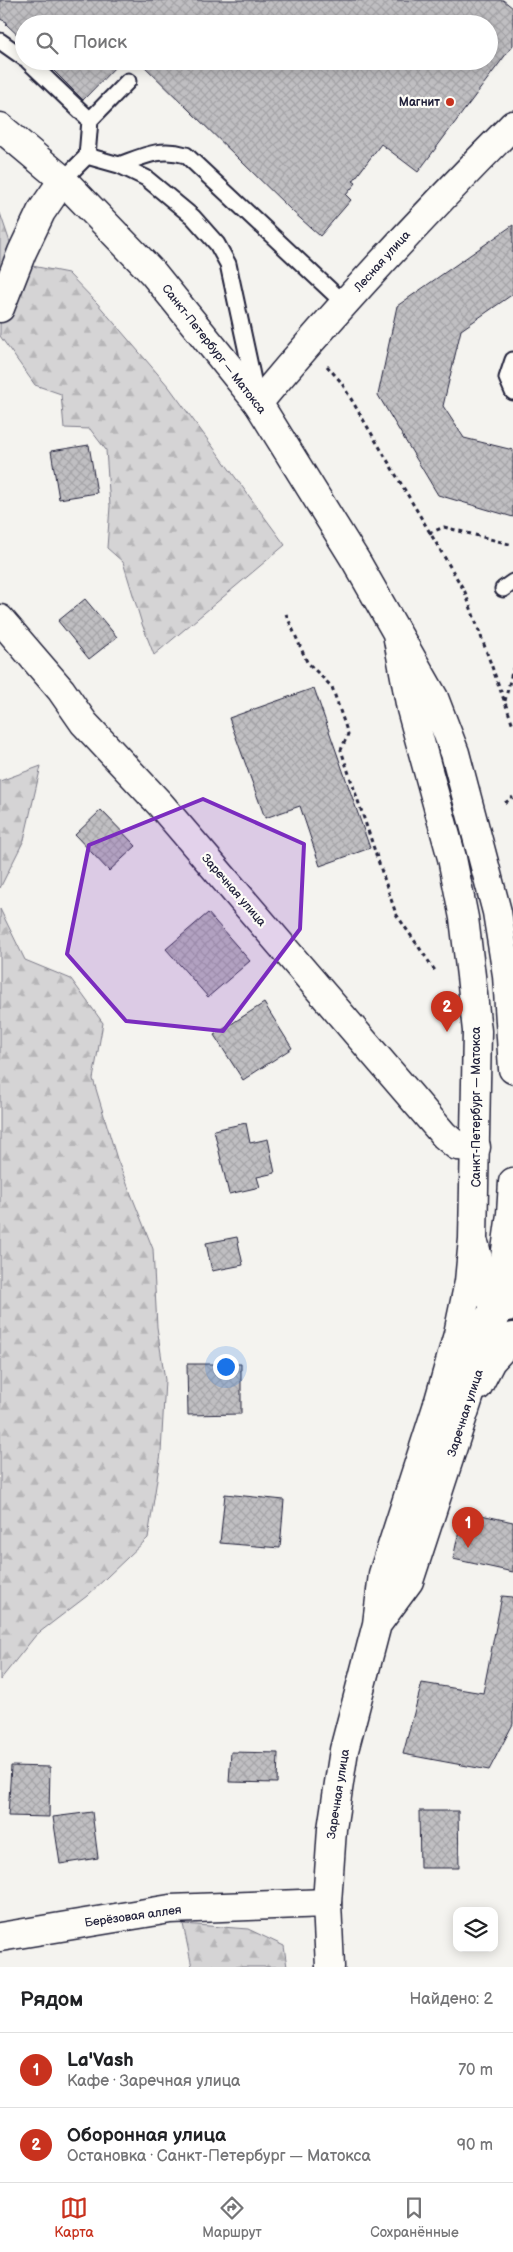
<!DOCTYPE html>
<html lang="ru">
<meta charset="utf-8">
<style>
body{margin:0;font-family:"Balsamiq Sans",sans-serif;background:#f6f6f6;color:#202124}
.controls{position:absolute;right:15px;bottom:15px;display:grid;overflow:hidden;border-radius:10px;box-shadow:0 2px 12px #0003}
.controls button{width:45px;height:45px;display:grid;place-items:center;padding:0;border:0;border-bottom:1px solid #e0e0e0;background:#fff;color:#202124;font:25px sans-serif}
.you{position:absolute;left:225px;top:1366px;width:18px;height:18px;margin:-12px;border:4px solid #fff;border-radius:50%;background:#1a73e8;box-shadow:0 0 0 8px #1a73e833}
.badge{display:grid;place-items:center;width:32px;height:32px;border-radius:50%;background:#c8321e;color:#fff;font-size:16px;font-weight:700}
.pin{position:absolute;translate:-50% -41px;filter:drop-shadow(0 1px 2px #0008)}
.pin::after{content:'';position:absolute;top:26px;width:18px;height:15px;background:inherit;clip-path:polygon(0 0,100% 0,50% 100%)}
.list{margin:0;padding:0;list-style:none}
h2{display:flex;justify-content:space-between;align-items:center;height:65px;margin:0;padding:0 20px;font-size:21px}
h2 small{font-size:16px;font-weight:400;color:#757577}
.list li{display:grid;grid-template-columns:32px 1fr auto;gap:15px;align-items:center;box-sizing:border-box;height:75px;padding:0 20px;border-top:1px solid #e0e0e0}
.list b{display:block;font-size:19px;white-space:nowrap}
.list p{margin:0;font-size:16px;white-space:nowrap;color:#757577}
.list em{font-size:16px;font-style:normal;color:#757577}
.icon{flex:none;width:28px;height:28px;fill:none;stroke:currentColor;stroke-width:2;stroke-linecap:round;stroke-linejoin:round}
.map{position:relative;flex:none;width:513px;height:1967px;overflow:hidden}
.search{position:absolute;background:#fff;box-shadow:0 2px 12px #0003;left:15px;right:15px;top:15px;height:55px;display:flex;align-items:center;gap:12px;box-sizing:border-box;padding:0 18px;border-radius:28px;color:#757577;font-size:19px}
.sheet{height:215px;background:#fff}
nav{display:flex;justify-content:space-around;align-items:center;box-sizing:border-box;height:70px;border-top:1px solid #e0e0e0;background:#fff;font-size:14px;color:#757577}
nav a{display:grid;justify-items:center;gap:2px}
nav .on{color:#c8321e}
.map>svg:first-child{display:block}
.forest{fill:url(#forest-firs);stroke:#7c7b88}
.building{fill:url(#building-cross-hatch);stroke:#22223b}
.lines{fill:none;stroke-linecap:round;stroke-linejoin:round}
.lane-casing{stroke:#22223b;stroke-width:19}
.street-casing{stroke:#22223b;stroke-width:31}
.secondary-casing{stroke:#22223b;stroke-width:31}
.path{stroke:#22223b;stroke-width:3;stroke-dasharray:4 4;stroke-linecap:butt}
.lane{stroke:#fdfcf7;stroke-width:15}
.street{stroke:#fdfcf7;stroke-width:28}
.secondary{stroke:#fdfcf7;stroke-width:28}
.marked{fill:#7b2cbf;fill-opacity:0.2;stroke:#7b2cbf;stroke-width:4;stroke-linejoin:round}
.poi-dot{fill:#c8321e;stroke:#fdfcf7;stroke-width:2}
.labels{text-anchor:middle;stroke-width:4.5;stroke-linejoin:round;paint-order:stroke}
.poi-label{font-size:12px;font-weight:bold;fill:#22223b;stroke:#fdfcf7;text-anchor:end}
.street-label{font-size:12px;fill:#22223b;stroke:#fdfcf7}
</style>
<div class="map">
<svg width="513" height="1967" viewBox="0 0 513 1967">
<defs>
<pattern id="forest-firs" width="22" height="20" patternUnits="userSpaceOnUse" patternTransform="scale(1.25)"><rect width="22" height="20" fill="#d5d4d5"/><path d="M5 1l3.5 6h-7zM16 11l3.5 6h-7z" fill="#b7b6b8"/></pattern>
<pattern id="building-cross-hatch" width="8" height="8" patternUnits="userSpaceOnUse" patternTransform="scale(1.25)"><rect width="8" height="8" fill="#c0bfc2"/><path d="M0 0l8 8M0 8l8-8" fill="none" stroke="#a5a4a8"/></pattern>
</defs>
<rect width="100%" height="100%" fill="#f4f3ef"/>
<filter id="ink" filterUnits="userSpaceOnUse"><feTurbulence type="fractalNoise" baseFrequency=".02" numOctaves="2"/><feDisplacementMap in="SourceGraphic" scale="10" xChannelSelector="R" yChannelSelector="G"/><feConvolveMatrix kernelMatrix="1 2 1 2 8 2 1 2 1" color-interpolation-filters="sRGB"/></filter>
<g filter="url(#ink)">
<path class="forest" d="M0,213l17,50 51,10 29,30 72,84 116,158 -131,110 -12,-31 -19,-62 -16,-14 3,-42 -4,-56 -16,-21 -26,-1 -3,-34 -26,-9 -35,-49z
M41,766l-17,74 -24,48v-107z
M0,909l25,51 46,19 32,44 -10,56 24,80 36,90 4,78 8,53 -4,73 -13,85 -61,58 -51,39 -36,45z
M183,1924l65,5 36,17 3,21h-95z"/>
<path class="building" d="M0,0h503l10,8v37l-95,127 -37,-28 -28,37 3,2 -10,12 5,5 -31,36 -28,-25 -153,-150h350v-37h-465v17l-18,-17 1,-2 -7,-3z
M44,61h77l-38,39z
M513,225v69l-52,36 -18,76 21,32 49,12v67l-75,-22 -60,-100 19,-89z
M89,445l8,48 -38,6 -8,-48z
M85,599l32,38 -28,22 -31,-38z
M314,688l56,160 -50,18 -20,-60 -35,12 -36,-100z
M101,810l35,36 -27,25 -34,-36z
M208,913l42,48 -42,36 -42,-48z
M264,1003l28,45 -49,32 -29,-45z
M246,1123l4,20 18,-4 7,34 -18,4 3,10 -31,7 -15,-64z
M237,1237l6,28 -31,6 -6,-28z
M187,1364h54v50l-53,1z
M225,1494l59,6 -4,48 -60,-5z
M463,1511l50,11v50l-60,-13z
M502,1596l11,1v127l-24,46 -86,-16 19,-71 61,10z
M231,1752l47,1 -1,30 -48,-1z
M11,1766l39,1 -1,50 -41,-1z
M419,1811h39l1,57h-39z
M92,1812l6,46 -38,6 -7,-47z"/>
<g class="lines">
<defs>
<path id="lane" d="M0,41l24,17
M28,61l62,59 -3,36 -24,24
M90,120l38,-39
M87,156l32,9 27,13 47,39 24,27 11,20 28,130
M119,165c25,-9 41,-18 67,-10l158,148
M513,360l-6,18 6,14
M503,589l10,-7"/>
<path id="street" d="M0,308l22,-56 19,-40 22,-32
M258,403c81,-97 166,-188 255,-278
M0,619l61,71 23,33 76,81 284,331 13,11 19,1
M475,1246l11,47 12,16
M478,1386l13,-25 22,-24
M438,1404c11,-9 22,-19 28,-32 8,-20 12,-50 32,-63 3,-2 11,-2 15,-3
M0,1937l170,-28 157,-6"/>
<path id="secondary" d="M0,127l63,53 90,93 105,130 98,158 78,137 21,55 42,159 10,63 6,94
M378,1623l31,-42 89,-272 13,-95 2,-32
M330,1967l-3,-64 5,-74 12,-79 33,-126 6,-50 55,-170 20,-70 11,-52 4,-43 4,-208 -6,-55 -7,-58 -12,-60 -41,-149 -14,-75"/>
</defs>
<use href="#lane" class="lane-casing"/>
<use href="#street" class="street-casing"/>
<use href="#secondary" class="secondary-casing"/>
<path class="path" d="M327,366l14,16 124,210 48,133
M429,533l15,-6 69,18
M286,614l21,48 25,25 16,47 -7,16 55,164 40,58
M505,701l8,-33
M505,803l8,-6"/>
<use href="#lane" class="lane"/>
<use href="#street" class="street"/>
<use href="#secondary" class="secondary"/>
</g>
</g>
<path class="marked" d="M203,799l101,45 -4,85 -77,102 -97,-10 -59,-67 22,-109z"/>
<circle class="poi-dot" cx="450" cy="102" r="5"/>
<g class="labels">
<g class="poi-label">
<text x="440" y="106">Магнит</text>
</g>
<g class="street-label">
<text transform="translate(382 261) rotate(-48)" y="4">Лесная улица</text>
<text transform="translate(214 349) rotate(52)" y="4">Санкт-Петербург — Матокса</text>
<text transform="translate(234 890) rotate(49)" y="4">Заречная улица</text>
<text transform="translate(476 1107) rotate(-90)" y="4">Санкт-Петербург — Матокса</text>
<text transform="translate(465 1413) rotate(-72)" y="4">Заречная улица</text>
<text transform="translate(338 1794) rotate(-81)" y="4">Заречная улица</text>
<text transform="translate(133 1916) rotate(-8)" y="4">Берёзовая аллея</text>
</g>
</g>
</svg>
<div class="controls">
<button><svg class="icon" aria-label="layers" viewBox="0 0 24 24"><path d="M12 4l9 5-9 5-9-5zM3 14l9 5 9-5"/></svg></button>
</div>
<div class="you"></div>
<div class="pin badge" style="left:468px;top:1548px">1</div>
<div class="pin badge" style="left:447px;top:1032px">2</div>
<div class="search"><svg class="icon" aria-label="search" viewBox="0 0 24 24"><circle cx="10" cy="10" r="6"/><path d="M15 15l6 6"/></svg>Поиск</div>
</div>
<section class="sheet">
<h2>Рядом<small>Найдено: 2</small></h2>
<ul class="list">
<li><span class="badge">1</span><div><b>La'Vash</b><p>Кафе · Заречная улица</p></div><em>70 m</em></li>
<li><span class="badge">2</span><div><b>Оборонная улица</b><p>Остановка · Санкт-Петербург — Матокса</p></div><em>90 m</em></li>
</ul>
</section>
<nav>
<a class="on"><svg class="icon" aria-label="map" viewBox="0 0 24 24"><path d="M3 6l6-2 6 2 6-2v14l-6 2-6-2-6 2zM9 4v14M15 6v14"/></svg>Карта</a>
<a><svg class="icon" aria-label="directions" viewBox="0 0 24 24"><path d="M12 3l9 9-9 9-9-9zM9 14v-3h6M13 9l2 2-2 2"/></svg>Маршрут</a>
<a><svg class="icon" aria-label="saved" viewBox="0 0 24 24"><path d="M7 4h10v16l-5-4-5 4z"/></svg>Сохранённые</a>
</nav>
